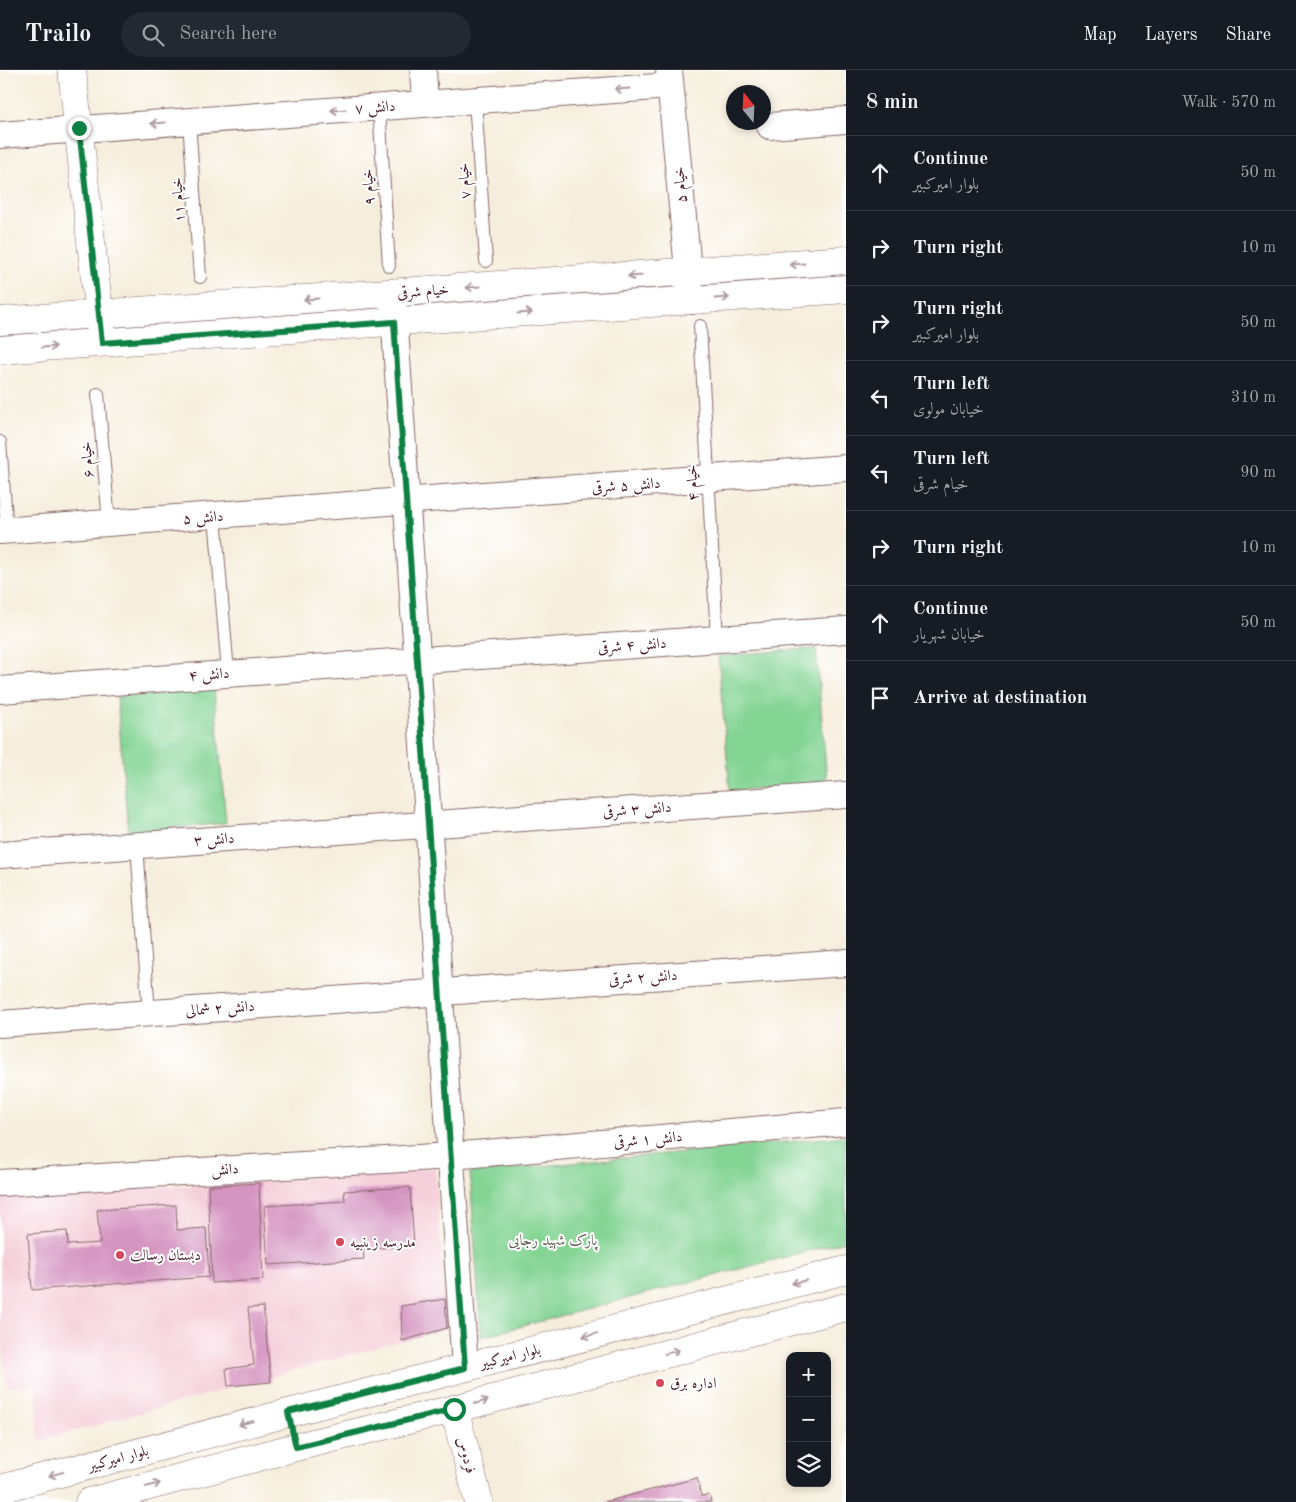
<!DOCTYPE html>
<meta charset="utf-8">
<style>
body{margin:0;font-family:"Old Standard TT",Amiri,serif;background:#242831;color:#f1f3f6}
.controls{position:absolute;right:15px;bottom:15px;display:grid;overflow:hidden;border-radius:10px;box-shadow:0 2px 8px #0003}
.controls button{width:45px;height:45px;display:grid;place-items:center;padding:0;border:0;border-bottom:1px solid #363941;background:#171b24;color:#f1f3f6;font:25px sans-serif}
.compass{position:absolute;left:726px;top:15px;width:45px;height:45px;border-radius:50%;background:#171b24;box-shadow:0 2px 8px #0003;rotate:342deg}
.stop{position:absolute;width:15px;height:15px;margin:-11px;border:4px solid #0b8043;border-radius:50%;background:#fff}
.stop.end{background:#0b8043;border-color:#fff;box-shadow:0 1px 5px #0008}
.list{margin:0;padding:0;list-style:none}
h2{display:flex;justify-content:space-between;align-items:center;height:65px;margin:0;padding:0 20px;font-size:21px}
h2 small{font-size:16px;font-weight:400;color:#9ea1a6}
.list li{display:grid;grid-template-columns:32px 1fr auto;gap:15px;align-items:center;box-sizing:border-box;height:75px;padding:0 20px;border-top:1px solid #363941}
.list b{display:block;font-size:19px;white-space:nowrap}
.list p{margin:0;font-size:16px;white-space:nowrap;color:#9ea1a6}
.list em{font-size:16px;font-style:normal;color:#9ea1a6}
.icon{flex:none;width:28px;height:28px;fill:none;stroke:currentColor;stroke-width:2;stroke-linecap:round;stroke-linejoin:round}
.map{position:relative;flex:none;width:846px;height:1432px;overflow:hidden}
header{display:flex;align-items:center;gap:30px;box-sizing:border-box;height:70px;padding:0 25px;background:#171b24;border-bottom:1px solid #363941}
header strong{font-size:24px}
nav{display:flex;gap:28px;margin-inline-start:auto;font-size:18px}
.search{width:350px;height:45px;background:#242831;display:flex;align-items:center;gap:12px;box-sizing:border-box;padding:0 18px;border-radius:28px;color:#9ea1a6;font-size:19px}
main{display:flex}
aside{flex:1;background:#171b24}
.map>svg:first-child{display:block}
.built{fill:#f5cfda}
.green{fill:#84d494;stroke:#677a60}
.building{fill:#d595c1}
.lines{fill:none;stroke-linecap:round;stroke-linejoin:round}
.service-casing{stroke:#866769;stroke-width:14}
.minor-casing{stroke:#866769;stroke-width:28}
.tertiary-casing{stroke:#866769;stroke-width:29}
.secondary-casing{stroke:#866769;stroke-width:29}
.service{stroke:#fff;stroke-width:12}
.minor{stroke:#fff;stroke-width:26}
.tertiary{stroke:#fff;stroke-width:28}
.secondary{stroke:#fff;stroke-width:28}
.oneway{stroke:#ae9aa0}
.route{stroke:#0b8043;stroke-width:6}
.poi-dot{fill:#d1495b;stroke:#fff;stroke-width:2}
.labels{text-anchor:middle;stroke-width:4;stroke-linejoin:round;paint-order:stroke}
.street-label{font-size:15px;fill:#4a1f2b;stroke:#fff}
.park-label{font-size:15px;fill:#5e5e50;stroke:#fff}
.poi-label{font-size:15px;fill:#4a1f2b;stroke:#fff;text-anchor:start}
</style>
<header>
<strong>Trailo</strong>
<div class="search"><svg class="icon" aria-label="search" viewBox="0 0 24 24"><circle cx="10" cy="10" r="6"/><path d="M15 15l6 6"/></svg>Search here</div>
<nav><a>Map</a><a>Layers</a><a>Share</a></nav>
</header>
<main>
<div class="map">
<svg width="846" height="1432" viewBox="0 0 846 1432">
<rect width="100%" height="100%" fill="#fff"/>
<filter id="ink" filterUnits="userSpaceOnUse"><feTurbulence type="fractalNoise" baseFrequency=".02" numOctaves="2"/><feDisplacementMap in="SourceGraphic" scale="10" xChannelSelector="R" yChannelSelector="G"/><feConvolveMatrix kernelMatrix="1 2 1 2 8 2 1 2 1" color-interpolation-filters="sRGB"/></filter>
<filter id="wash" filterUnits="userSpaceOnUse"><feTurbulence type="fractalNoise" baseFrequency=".0096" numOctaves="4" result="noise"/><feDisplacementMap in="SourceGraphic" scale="20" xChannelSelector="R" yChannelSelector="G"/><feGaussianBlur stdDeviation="1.12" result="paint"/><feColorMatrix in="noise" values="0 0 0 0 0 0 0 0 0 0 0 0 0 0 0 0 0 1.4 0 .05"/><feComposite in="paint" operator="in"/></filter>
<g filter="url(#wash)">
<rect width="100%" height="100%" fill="#f6eedc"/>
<path class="built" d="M435,1098l12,160 -408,113 -3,-55 -30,1 -6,-72v-121l237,-10z"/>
<path class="green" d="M816,578l11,134 -97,9 -12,-135z
M214,619l12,134 -98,9 -11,-135z
M846,1066v105l-365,96 -11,-164z"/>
<g id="blocks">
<path class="building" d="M259,1113l4,97 -51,3 -4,-97z
M410,1117l4,59 -51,3 1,10 -96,6 -4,-59 81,-5 -1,-10z
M176,1135l1,25 29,-2 3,49 -177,13 -4,-56 39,-3 1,14 32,-2 -3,-33z
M445,1229l2,29 -45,13 -1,-35z
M263,1237l8,75 -43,4 -2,-17 28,-4 -6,-57z
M697,1408l4,18 8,-1 2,7h-106z"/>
</g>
</g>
<g filter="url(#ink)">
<use href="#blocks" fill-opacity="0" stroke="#866769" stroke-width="1"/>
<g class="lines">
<defs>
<path id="service" d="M475,30l11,161
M379,37l10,159
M189,51l11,156
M700,256l17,313
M98,324l11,129
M0,372l7,89
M215,446l13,157
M137,775l12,169"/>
<path id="minor" d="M423,0l2,33
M669,0l22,231
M770,56l76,-6
M0,65l670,-49
M393,229l72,1069
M0,461l846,-63
M0,620l846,-60
M0,785l846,-60
M0,954l846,-61
M0,1113l451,-27 395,-34"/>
<path id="tertiary" d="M72,0l29,262
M0,251l846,-61
M0,280l846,-61
M454,1339l25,93"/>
<path id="secondary" d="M0,1419l288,-76 558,-143
M89,1432l207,-55 158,-38 392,-102"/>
</defs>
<use href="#service" class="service-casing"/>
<use href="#minor" class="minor-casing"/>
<use href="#tertiary" class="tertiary-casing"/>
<use href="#secondary" class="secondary-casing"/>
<use href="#service" class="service"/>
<use href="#minor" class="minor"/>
<use href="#tertiary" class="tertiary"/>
<use href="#secondary" class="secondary"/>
</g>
<defs><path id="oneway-shaft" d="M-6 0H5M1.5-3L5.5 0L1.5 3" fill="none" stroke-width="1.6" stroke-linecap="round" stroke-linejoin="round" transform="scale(1.25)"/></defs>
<g class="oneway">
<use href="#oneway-shaft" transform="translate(622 19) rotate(176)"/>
<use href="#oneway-shaft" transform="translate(338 40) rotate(176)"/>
<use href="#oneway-shaft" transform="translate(158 53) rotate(176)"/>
<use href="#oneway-shaft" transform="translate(797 194) rotate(176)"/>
<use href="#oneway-shaft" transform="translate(635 206) rotate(176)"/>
<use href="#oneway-shaft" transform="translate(473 217) rotate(176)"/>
<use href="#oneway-shaft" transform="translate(722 228) rotate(-4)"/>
<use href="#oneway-shaft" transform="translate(311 229) rotate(176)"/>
<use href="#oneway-shaft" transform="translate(525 243) rotate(-4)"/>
<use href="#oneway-shaft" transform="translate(49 277) rotate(-4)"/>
<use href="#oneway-shaft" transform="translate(799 1212) rotate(166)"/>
<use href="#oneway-shaft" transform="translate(590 1265) rotate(166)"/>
<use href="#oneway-shaft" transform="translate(672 1282) rotate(-15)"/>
<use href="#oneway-shaft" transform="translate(481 1332) rotate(-15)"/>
<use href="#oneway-shaft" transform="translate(246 1353) rotate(165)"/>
<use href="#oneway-shaft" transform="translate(56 1404) rotate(165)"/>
<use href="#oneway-shaft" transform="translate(153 1415) rotate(-15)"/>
</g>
</g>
<g class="lines" filter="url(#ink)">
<path class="route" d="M79,58l23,215 292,-21 71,1046 -177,44 8,35 158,-38"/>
</g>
<g class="poi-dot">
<circle cx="340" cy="1172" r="5"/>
<circle cx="120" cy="1185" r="5"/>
<circle cx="660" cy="1313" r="5"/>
</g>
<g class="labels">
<g class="street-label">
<text transform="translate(375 37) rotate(-4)" y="5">دانش ۷</text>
<text transform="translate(464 111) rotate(-94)" y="5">خیام ۷</text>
<text transform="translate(680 115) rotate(-95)" y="5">خیام ۵</text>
<text transform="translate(368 117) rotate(-94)" y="5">خیام ۹</text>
<text transform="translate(178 130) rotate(-94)" y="5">خیام ۱۱</text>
<text transform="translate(423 221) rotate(-4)" y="5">خیام شرقی</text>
<text transform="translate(87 390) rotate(-95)" y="5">خیام ۶</text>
<text transform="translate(692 413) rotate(-93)" y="5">خیام ۴</text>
<text transform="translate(626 415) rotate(-4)" y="5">دانش ۵ شرقی</text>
<text transform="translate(203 447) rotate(-4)" y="5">دانش ۵</text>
<text transform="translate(632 575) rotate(-4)" y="5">دانش ۴ شرقی</text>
<text transform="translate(209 604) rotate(-4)" y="5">دانش ۴</text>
<text transform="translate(637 739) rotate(-4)" y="5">دانش ۳ شرقی</text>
<text transform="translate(214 769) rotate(-4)" y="5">دانش ۳</text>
<text transform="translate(643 907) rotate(-4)" y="5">دانش ۲ شرقی</text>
<text transform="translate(220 938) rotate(-4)" y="5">دانش ۲ شمالی</text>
<text transform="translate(648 1069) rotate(-5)" y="5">دانش ۱ شرقی</text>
<text transform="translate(225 1099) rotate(-3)" y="5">دانش</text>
<text transform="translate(510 1286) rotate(-14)" y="5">بلوار امیرکبیر</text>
<text transform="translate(467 1385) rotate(75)" y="5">فردوس</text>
<text transform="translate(118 1388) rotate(-15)" y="5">بلوار امیرکبیر</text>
</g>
<g class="park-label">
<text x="553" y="1175">پارک شهید رجایی</text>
</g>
<g class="poi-label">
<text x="350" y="1177">مدرسه زینبیه</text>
<text x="130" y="1190">دبستان رسالت</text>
<text x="670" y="1318">اداره برق</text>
</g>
</g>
</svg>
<div class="controls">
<button>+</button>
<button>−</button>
<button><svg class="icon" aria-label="layers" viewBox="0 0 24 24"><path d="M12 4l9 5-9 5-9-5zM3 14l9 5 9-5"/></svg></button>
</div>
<svg class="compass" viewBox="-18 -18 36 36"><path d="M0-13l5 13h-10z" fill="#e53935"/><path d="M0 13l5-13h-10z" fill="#9ea1a6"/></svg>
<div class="stop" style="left:454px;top:1339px"></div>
<div class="stop end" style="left:79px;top:58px"></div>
</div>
<aside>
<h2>8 min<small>Walk · 570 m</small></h2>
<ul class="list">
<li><svg class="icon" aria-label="ahead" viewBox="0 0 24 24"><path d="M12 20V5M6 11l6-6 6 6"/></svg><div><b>Continue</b><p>بلوار امیرکبیر</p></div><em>50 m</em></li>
<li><svg class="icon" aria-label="right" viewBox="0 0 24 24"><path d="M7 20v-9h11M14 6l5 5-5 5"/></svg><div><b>Turn right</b></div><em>10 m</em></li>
<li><svg class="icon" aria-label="right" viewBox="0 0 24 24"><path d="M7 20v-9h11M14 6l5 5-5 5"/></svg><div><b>Turn right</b><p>بلوار امیرکبیر</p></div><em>50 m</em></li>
<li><svg class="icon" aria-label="left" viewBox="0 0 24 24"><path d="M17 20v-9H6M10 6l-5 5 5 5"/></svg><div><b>Turn left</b><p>خیابان مولوی</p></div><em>310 m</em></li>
<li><svg class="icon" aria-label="left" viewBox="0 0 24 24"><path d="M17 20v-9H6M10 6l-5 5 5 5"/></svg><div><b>Turn left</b><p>خیام شرقی</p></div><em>90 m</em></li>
<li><svg class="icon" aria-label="right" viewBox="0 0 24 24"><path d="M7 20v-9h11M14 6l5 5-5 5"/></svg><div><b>Turn right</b></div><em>10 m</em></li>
<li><svg class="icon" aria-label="ahead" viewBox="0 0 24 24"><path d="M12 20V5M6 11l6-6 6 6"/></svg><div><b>Continue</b><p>خیابان شهریار</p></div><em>50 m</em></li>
<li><svg class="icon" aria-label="arrive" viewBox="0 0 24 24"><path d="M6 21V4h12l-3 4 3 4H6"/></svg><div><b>Arrive at destination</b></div></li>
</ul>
</aside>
</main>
